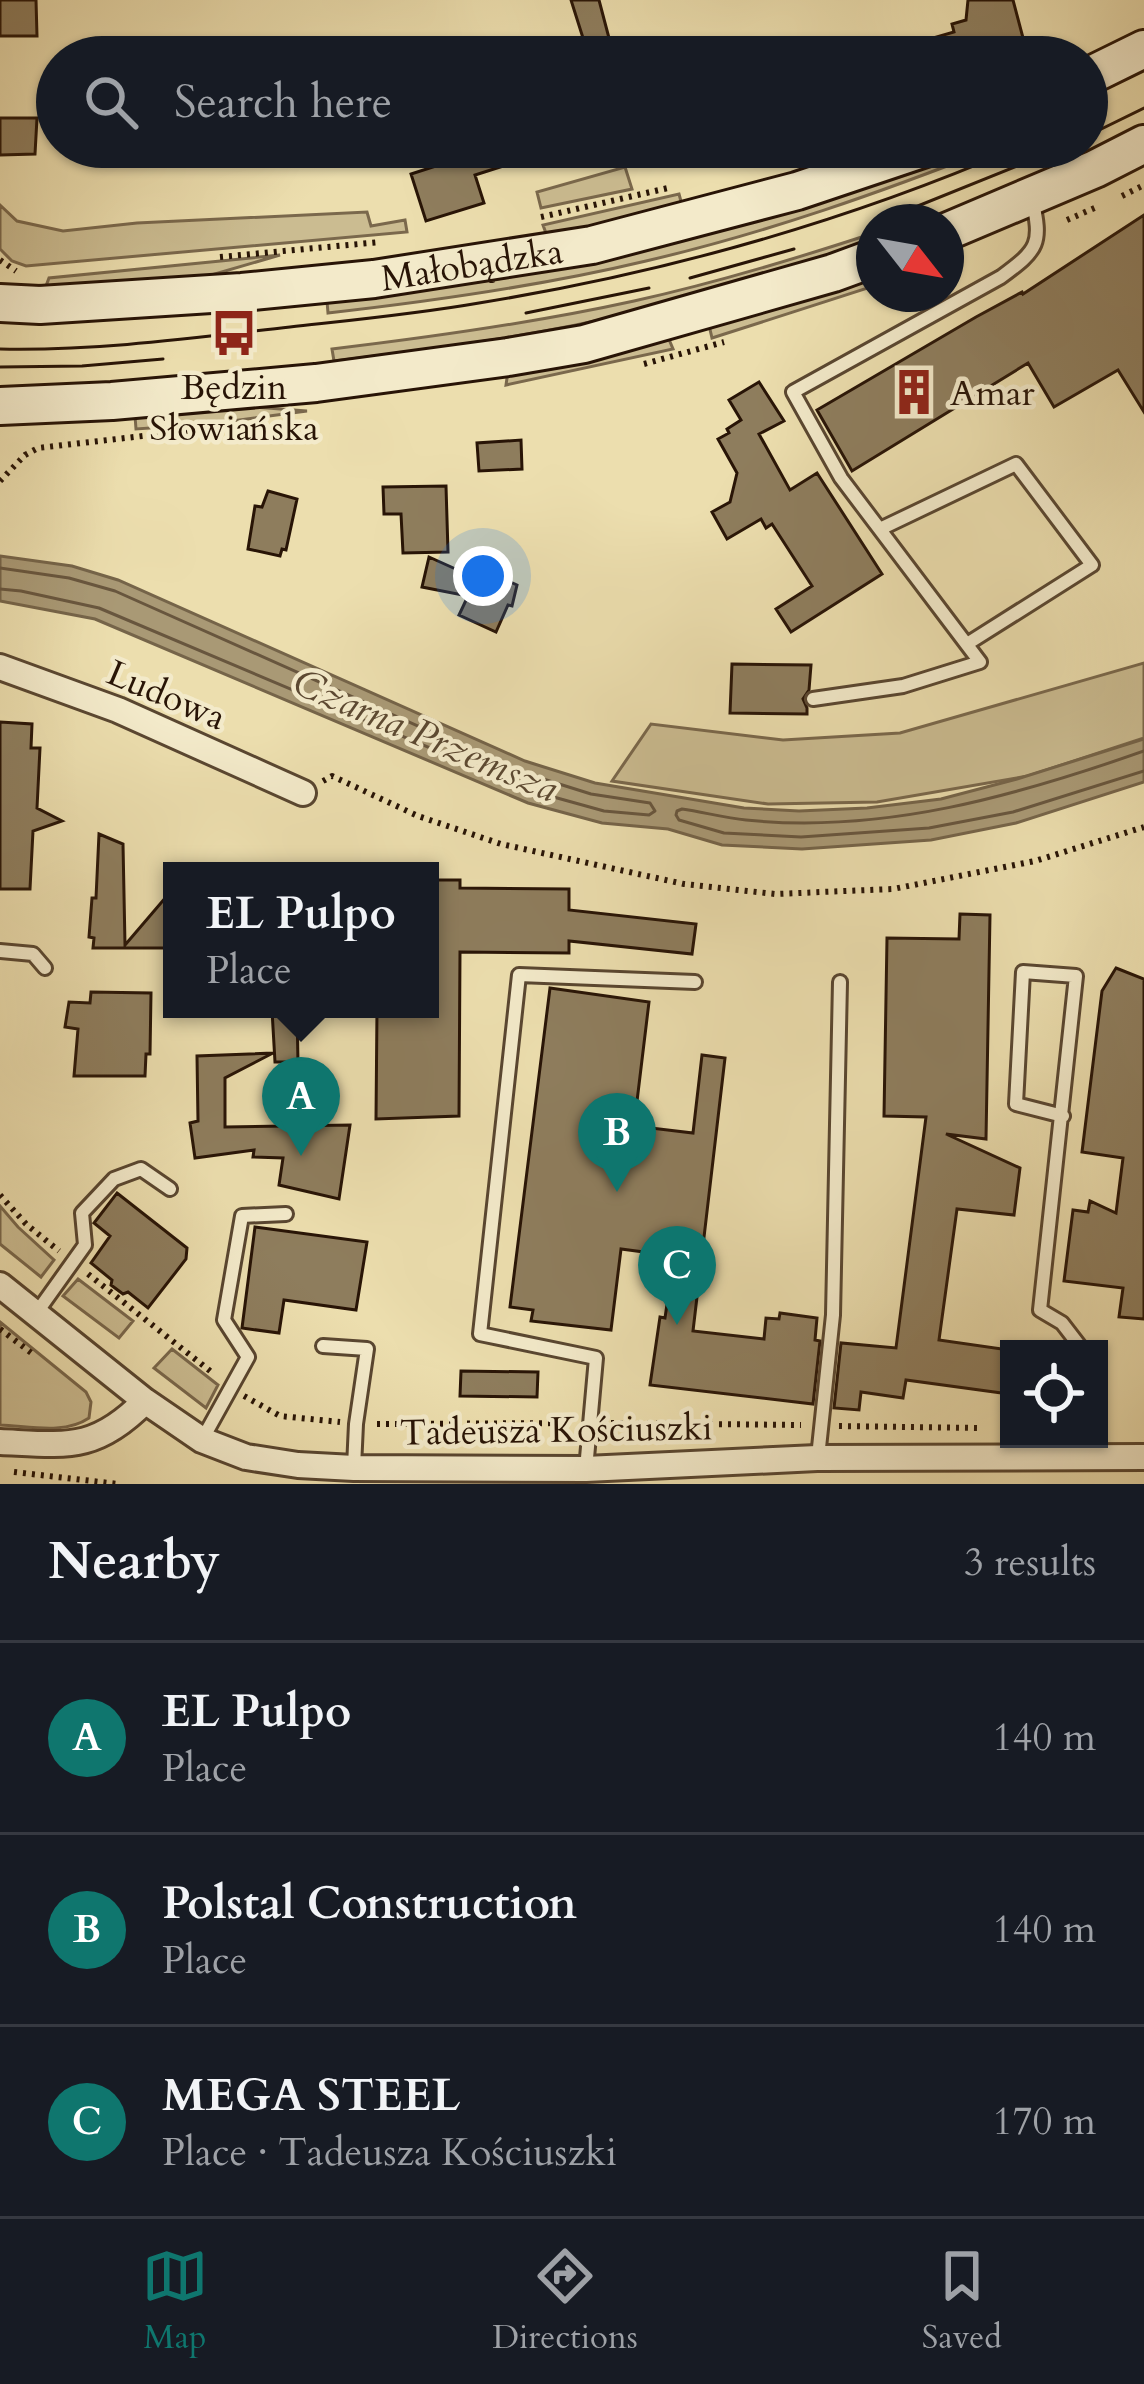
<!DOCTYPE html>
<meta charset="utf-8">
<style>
body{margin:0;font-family:Cardo,serif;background:#242831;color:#f1f3f6}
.controls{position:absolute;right:36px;bottom:36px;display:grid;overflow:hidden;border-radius:0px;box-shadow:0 3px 9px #0004}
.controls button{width:108px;height:108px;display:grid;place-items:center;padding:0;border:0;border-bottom:3px solid #363941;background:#171b24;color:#f1f3f6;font:60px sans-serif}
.compass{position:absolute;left:856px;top:204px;width:108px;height:108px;border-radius:50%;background:#171b24;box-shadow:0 3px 9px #0004;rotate:121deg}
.you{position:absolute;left:483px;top:576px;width:42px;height:42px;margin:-30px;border:9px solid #fff;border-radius:50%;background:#1a73e8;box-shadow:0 0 0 18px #1a73e833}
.badge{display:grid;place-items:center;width:78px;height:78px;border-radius:50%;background:#0f766e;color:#fff;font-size:39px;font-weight:700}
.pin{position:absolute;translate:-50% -99px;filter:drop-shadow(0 3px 6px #0008)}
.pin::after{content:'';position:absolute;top:63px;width:42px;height:36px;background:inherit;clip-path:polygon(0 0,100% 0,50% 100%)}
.popup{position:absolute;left:163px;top:862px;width:276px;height:156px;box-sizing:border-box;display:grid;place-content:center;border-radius:0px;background:#171b24;filter:drop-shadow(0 3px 9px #0005);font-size:39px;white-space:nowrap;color:#9ea1a6}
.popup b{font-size:45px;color:#f1f3f6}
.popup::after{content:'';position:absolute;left:50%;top:100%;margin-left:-24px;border:24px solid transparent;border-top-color:#171b24}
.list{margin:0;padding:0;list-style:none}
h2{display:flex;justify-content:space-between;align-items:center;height:156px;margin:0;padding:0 48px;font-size:51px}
h2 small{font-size:39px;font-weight:400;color:#9ea1a6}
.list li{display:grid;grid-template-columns:78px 1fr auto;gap:36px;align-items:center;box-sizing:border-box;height:192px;padding:0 48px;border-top:3px solid #363941}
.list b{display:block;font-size:45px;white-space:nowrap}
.list p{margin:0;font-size:39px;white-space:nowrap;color:#9ea1a6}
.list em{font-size:39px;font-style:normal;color:#9ea1a6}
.icon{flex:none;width:66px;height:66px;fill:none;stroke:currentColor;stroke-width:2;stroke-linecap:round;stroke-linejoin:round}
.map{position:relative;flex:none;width:1144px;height:1484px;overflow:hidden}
.search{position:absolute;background:#171b24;box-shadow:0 3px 9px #0004;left:36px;right:36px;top:36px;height:132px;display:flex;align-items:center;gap:30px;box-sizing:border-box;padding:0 42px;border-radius:66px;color:#9ea1a6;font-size:45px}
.sheet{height:732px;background:#171b24}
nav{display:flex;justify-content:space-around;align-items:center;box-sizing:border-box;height:168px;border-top:3px solid #363941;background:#171b24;font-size:33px;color:#9ea1a6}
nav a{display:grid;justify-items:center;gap:6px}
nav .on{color:#0f766e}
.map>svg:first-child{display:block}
.green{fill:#cbbc91;stroke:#7a684c;stroke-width:3}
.water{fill:#a99975;stroke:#756449;stroke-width:3}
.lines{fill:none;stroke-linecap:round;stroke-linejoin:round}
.shore{stroke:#68563e;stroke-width:3}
.building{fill:#8e7d5d;stroke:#281406;stroke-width:3}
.lane-casing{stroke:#594630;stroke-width:18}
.street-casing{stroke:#594630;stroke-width:30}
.secondary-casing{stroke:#281406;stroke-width:42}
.path{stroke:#281406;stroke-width:6;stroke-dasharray:3 6;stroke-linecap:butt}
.lane{stroke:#f3eaca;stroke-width:12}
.street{stroke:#f3eaca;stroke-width:24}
.secondary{stroke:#f3eaca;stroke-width:36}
.tram{stroke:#281406;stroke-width:3}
.labels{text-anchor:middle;stroke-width:9;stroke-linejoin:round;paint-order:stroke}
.street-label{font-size:36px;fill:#281406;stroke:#f3eaca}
.poi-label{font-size:36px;fill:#281406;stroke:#f3eaca}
.water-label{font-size:39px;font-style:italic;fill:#5c4932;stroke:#f3eaca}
</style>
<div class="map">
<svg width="1144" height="1484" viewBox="0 0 1144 1484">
<rect width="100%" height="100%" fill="#ecdeae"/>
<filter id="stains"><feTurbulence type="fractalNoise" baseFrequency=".00167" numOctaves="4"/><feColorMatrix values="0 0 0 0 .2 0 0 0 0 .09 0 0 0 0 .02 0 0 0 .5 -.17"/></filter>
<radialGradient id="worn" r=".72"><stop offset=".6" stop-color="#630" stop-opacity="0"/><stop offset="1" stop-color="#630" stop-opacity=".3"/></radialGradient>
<path class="green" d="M974,147h22c-114,45 -230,86 -350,114 -105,25 -211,40 -318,52l-1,-12c109,-12 218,-26 324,-53 110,-27 217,-62 323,-101z
M625,167l7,22 -91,19 -4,-16z
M679,194l3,11 -135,31 -4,-11z
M0,205l17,16 46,10 74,-8 230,-11 4,14 34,-6 2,12 -381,34 -14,-5 -12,-12z
M874,233v8c-78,26 -159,51 -239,71 -99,24 -201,37 -301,49l-2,-12c101,-12 202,-26 302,-48 81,-18 161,-42 240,-68z
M280,255l-72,21 -89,10h-73l3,-8z
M874,273v13l-162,52 -3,-13z
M668,337l5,12 -167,36 2,-14z
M240,406l67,5 -97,13 -74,5 -1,-13z
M1144,663v75l-116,38 -151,26 -109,2 -156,-23 39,-57 132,16 117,-7z
M0,1206l18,21 36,33 -13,17 -41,-33z
M78,1279l55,42 -14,17 -56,-42z
M0,1322l86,70 5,10 -2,16c-25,17 -60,8 -89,7z
M172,1349l46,36 -12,23 -52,-40z"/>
<path class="water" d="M0,556l72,10 46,14 407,181 70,22 149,25 55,3 68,-3 74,-9 76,-20 127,-40v43l-128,41 -85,17 -129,9 -80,-4 -54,-16 -66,-6 -74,-20 -433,-184 -95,-18z"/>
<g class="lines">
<path class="shore" d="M0,568l69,10 46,13 406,181 70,22 59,9 5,8 -6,4 -45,-4 -72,-20 -433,-183 -78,-17 -21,-2
M1144,751c-128,45 -261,83 -398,69 -21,-2 -43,-8 -64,-11l-5,2 -1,4 3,5 45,13 77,4 128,-9 84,-16 131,-41"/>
</g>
<path class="building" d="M0,0h36l1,36h-37z
M571,0h28l15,57h-25z
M968,0h45l14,53 -15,4h-74l-5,-19 21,-6 -2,-8 14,-4z
M0,118h37l-2,36 -35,1z
M431,147h116v5l-72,23 9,28 -58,18 -15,-47 25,-8z
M1144,215v197l-26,-42 -64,37 -26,-44 -176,108 -35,-61 159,-93 46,-25 1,2z
M759,382l25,39 -25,13 31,56 27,-17 65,101 -91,58 -15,-23 36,-23 -40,-62 -6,4 -5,-9 -34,20 -15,-27 18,-10 7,-29 -19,-34 11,-6 -2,-4 14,-9 -12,-20z
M521,440l1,29 -43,2 -2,-28z
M446,486l2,66 -45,1 -2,-39h-17l-1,-27z
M268,491l29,8 -11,51 -4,-1 -2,7 -32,-7 7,-43 7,1z
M429,557l60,27 4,-10 24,11 -5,21 -4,-1 -12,27 -37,-17 9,-19 -46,-9z
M732,664l79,1 -2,25 -6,9 4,9v6l-77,-1z
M0,722l32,2 -1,24h9l-3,60 25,13 -29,10 -3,58h-30z
M99,834l24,10 2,101 47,-55v58h-79l1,-10 -5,-1 3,-39h4z
M430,880h30v8l109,1v21l127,14 -4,30 -123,-13v12l-109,-1 -1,164 -83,3 1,-110h53z
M960,914l30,1 -4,224 -40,-5 74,34 -6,47 -57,-6 -18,131 70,10v44l-103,-14 -3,18 -42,-6 -2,18 -25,-2 7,-65 55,5 30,-231 -42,-1 3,-178 72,1z
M1116,968l28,11v340l-25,-2 4,-29 -59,-7 9,-71 15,2 2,-11 26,12 7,-55 -41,-6 20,-161z
M550,988l99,14 -15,124 59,7 9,-78 23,3 -32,273 71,8 2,-21 13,1 1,-6 37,5 -2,22 5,1 -7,63 -163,-19 10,-68 5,1 9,-62 -53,-7 -10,81 -80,-9 2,-11 -23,-3z
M91,992l60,1 -1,61h-4l-1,22h-71l4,-47 -13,-2 4,-25 21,1z
M272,1010h25l1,52h-23z
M273,1053l-48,25v49l125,-2 -11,74 -60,-14 4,-27 -30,-1 1,-7 -59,8 -5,-35 8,-2 -1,-65z
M117,1193l70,55 -1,11 -38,49 -20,-16 -5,2 -12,-9 1,-5 -21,-17 19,-27 -16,-13z
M255,1227l112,15 -11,68 -72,-10 -5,33 -37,-5z
M461,1371l77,1 -1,25 -77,-1z"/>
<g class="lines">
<defs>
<path id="lane" d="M880,529l136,-65 76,101 -125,79
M813,699l90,-13 77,-24 -139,-184 -48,-86 208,-115c38,-28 41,-33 31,-79
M0,951l33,3 12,14
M1063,1116l-47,-12 7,-132 53,4 -36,334 22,13 20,26
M35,1315l50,-70 -3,-32 32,-34 27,-10 29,20
M323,1346l44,3 -11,75 -2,43
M202,1440l46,-83 -24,-37 18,-104 44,-2
M818,1457l15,-142 7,-333
M586,1469l10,-111 -116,-24 39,-359 176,7"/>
<path id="street" d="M0,667l118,43 185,83
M0,1285l145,116 57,39 44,17 52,8 56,3 232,1 231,-11 327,-1
M0,1442c66,3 95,10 145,-41"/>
<g id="secondary">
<path d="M1087,77l57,-28"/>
<path d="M946,232l149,-63 49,-25"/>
<path id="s1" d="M0,303l40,2 202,-13 132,-13 218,-34 205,-54 131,-44"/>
<path d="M0,406l112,-5 204,-18 192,-26 76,-13 249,-71 41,-15"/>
</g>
</defs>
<use href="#lane" class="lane-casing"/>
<use href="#street" class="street-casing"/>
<use href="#secondary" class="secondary-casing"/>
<path class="path" d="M1052,57l14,-6
M1122,196l22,-11
M541,217l127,-29
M1067,220l32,-14
M220,257l160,-15
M0,260l16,11
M644,364l80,-22
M0,481l25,-26 13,-7 166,-19
M323,781l9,-5 86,40 83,28 183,40 91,10 118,-5 142,-28 109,-34
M0,1195l26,29 33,27
M88,1274l126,100
M0,1329l34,26
M244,1396l36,20 60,6
M611,1423l190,2
M377,1424l196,-1
M839,1426l142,2
M14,1472l104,12"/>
<use href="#lane" class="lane"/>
<use href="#street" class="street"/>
<use href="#secondary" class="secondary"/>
<path class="tram" d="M1087,136l57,-28
M888,218l176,-71
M690,278l104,-29
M526,313l123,-25
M0,349c97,2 193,-11 290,-22 63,-7 126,-13 189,-24 185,-30 367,-81 540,-156
M0,367l82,-1 81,-7"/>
</g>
<defs>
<symbol id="bus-bare" viewBox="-9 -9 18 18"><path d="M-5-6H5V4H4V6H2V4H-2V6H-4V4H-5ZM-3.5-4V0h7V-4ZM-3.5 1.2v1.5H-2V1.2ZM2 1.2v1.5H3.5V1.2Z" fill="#8f2418" stroke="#f3eaca" stroke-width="2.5" paint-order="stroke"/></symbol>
<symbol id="building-bare" viewBox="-9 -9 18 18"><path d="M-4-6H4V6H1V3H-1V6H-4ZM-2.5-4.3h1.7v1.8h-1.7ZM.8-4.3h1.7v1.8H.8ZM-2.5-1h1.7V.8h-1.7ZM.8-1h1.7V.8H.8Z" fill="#8f2418" stroke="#f3eaca" stroke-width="2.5" paint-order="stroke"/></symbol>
</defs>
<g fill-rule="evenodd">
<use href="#bus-bare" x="201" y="300" width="66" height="66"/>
<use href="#building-bare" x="881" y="359" width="66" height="66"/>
</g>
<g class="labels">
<g class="street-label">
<text dy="13" stroke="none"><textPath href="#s1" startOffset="474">Małobądzka</textPath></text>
<text transform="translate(167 694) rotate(23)" y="13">Ludowa</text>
<text transform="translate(556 1429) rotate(-1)" y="13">Tadeusza Kościuszki</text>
</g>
<g class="poi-label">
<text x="234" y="399">Będzin<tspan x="234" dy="41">Słowiańska</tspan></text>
<text x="950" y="405" text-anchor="start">Amar</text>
</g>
<g class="water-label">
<text transform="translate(426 734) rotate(23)" y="14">Czarna Przemsza</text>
</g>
</g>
<rect width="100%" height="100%" filter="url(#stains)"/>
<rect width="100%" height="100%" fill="url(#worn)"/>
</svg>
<div class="controls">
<button><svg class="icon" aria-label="locate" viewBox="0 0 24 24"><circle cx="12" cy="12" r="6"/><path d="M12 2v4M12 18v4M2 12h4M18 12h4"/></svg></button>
</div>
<svg class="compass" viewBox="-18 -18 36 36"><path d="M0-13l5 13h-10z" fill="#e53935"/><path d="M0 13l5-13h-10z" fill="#9ea1a6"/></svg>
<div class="you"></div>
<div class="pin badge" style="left:301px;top:1156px">A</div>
<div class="popup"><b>EL Pulpo</b>Place</div>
<div class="pin badge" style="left:617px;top:1192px">B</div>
<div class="pin badge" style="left:677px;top:1325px">C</div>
<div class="search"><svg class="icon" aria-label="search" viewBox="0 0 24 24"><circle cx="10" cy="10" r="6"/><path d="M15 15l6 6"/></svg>Search here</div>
</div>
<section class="sheet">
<h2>Nearby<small>3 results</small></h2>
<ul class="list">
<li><span class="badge">A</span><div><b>EL Pulpo</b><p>Place</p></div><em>140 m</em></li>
<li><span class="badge">B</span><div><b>Polstal Construction</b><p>Place</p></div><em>140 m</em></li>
<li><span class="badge">C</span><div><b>MEGA STEEL</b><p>Place · Tadeusza Kościuszki</p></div><em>170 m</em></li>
</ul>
</section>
<nav>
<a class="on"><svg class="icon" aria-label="map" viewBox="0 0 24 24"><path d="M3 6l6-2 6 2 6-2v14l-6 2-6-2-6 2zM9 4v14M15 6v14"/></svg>Map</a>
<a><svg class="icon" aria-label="directions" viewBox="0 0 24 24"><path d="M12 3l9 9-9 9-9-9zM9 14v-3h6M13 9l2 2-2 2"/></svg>Directions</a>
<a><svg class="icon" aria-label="saved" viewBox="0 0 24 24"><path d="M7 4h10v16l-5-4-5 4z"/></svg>Saved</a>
</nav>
